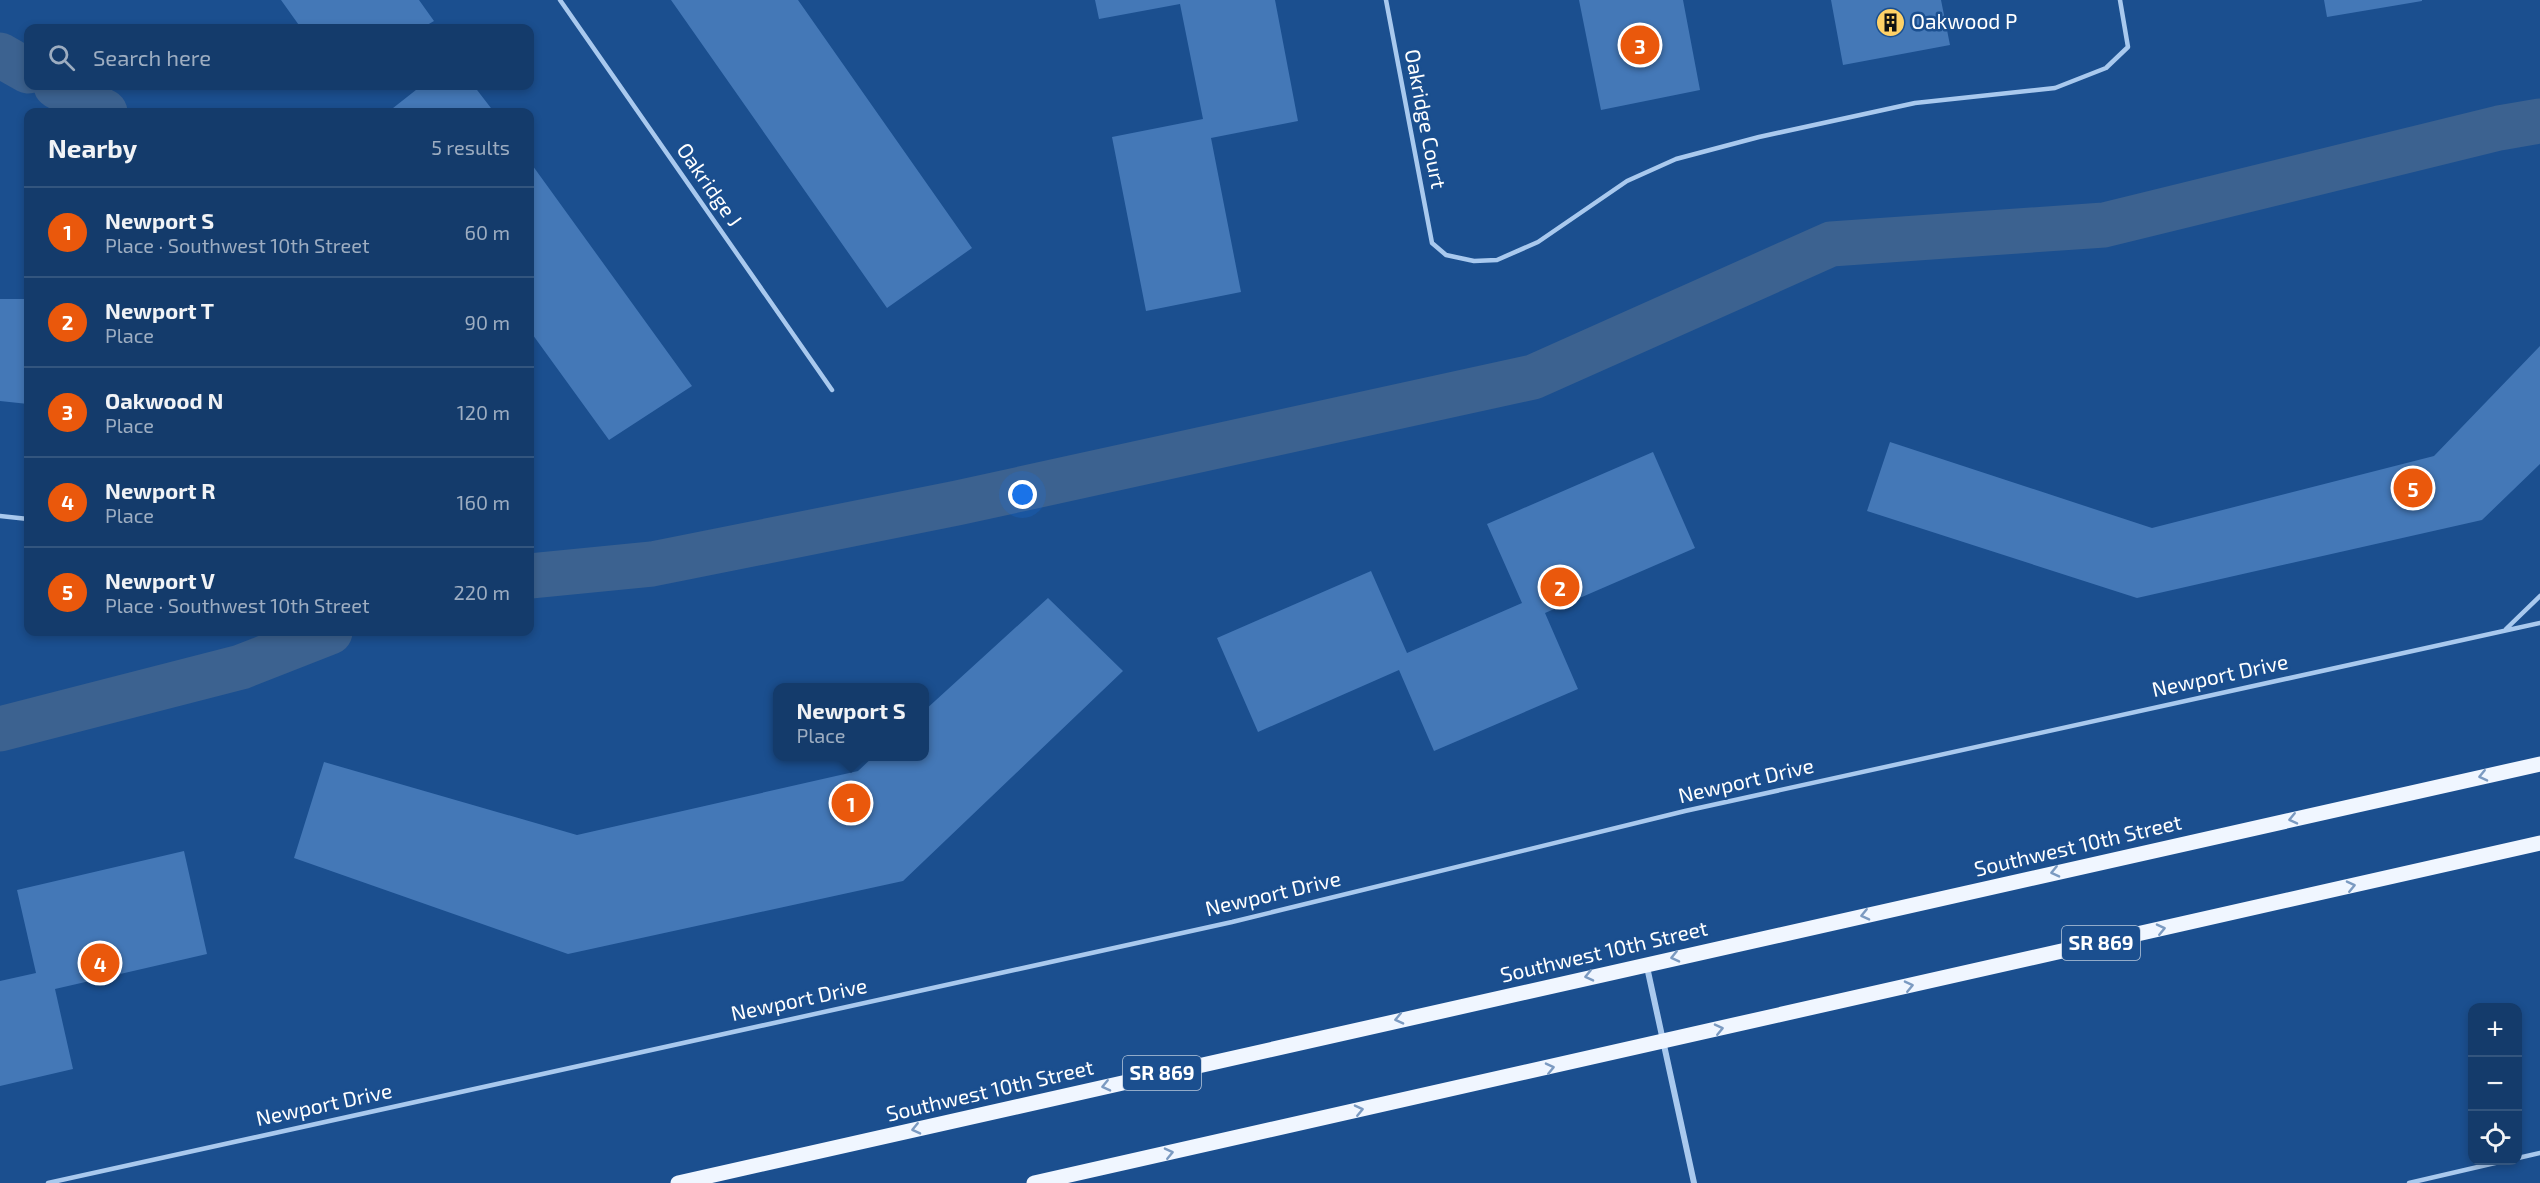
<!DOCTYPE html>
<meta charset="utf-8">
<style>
body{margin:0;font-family:"Exo 2",sans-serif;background:#1d4271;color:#f1f3f6}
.controls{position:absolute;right:18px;bottom:18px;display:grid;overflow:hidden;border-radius:12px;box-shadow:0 3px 9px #0003}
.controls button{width:54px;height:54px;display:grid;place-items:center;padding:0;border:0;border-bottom:2px solid #33557e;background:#143b6b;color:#f1f3f6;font:30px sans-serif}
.you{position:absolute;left:1023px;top:495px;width:21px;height:21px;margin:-15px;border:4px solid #fff;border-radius:50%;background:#1a73e8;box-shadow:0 0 0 9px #1a73e833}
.badge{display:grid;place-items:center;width:39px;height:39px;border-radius:50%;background:#ea580c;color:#fff;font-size:20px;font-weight:700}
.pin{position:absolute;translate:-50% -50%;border:3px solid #fff;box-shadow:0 2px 6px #0006}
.popup{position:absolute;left:773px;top:683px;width:156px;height:78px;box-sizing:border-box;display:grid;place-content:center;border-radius:12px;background:#143b6b;filter:drop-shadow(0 2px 4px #0005);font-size:20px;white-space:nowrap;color:#9dadc1}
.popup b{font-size:22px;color:#f1f3f6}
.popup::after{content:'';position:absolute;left:50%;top:100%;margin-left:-12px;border:12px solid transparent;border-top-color:#143b6b}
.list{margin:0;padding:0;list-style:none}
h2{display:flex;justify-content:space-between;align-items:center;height:78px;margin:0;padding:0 24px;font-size:26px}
h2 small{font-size:20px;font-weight:400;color:#9dadc1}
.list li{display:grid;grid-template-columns:39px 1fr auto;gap:18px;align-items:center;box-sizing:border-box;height:90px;padding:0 24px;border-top:2px solid #33557e}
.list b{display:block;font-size:22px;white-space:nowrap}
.list p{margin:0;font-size:20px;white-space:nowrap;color:#9dadc1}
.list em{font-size:20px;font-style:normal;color:#9dadc1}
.icon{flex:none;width:33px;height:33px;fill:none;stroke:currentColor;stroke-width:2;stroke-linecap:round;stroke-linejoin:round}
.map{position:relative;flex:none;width:2540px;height:1183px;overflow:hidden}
.search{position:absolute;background:#143b6b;box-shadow:0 3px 9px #0003;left:24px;top:24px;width:510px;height:66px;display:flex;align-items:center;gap:15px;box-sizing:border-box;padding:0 21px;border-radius:12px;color:#9dadc1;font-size:22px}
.panel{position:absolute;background:#143b6b;box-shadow:0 3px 9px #0003;left:24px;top:108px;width:510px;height:528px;border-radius:12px}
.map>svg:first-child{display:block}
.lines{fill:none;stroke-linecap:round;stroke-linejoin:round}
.canal{stroke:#3c6290;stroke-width:45}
.building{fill:#4478b7}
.lane{stroke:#a9c9ee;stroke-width:4.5}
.street{stroke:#a9c9ee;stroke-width:6}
.primary{stroke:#f0f6ff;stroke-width:15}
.oneway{stroke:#7b9ac1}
.labels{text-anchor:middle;stroke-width:5;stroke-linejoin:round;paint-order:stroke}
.shield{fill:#1b4f8f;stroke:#bbcadd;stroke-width:1.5}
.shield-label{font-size:20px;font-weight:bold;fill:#fff}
.poi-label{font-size:21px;fill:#fff;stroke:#1b4f8f;text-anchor:start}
.street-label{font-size:21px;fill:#fff;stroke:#1b4f8f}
</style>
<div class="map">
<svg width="2540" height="1183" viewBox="0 0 2540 1183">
<rect width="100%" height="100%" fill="#1b4f8f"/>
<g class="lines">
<path class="canal" d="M0,55l28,16
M56,86l49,26
M530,576l122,-12 305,-61 576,-126 298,-133 273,-19 395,-97 41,-7
M0,729l241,-62 89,-35"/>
</g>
<path class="building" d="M281,0h138l15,21 -12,7h-121z
M671,0h127l174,248 -85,60z
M1095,0h180l23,121 -87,17 30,154 -95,19 -34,-174 91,-18 -23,-115 -81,15z
M1579,0h104l17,90 -99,20z
M1831,0h110l9,45 -107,20z
M2324,0h98v1l-95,16z
M421,86h53l20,26h-106z
M530,162l162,224 -83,54 -79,-109z
M0,299h28v105l-28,-3z
M2540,346v118l-58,56 -345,78 -270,-87 23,-69 262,86 282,-72z
M1653,452l42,96 -150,65 33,76 -144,62 -35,-81 -141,62 -41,-94 154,-67 36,82 115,-50 -35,-79z
M1048,598l75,73 -220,210 -335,73 -274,-96 30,-96 253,73 281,-64 16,-15h50v-45z
M184,851l23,103 -152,35 18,80 -73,17v-105l36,-8 -19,-83z"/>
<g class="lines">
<path class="lane" d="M560,0l272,390
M1386,0l46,243 14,12 28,6 23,-1 41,-18 89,-61 49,-22 83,-22 156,-34 140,-15 51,-20 22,-21 -8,-47
M0,516l28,3
M2506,629l34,-33
M2518,1158l22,-5
M48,1183l1184,-261 453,-111 855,-188
M2409,1183l99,-23"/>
<path class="street" d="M1647,967l47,216"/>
<path class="primary" d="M678,1183l1862,-419
M1034,1183l1506,-340"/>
</g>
<defs><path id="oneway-chevron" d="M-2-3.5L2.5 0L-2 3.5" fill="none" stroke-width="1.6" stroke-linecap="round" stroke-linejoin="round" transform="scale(1.5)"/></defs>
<g class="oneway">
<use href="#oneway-chevron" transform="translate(2483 776) rotate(167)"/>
<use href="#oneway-chevron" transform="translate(2293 819) rotate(167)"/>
<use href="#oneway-chevron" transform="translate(2055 872) rotate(167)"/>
<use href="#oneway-chevron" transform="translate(2351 886) rotate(-13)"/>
<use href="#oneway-chevron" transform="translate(1865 915) rotate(167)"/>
<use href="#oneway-chevron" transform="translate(2161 929) rotate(-13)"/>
<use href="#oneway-chevron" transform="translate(1675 957) rotate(167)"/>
<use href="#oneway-chevron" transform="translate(1589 976) rotate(167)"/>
<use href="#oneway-chevron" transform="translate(1909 986) rotate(-13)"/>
<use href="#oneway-chevron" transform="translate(1399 1019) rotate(167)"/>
<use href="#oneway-chevron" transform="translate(1719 1029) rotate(-13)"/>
<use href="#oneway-chevron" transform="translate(1550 1068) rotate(-13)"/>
<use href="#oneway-chevron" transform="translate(1106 1086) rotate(167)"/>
<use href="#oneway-chevron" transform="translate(1359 1110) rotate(-13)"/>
<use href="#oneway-chevron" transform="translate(916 1129) rotate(167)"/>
<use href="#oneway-chevron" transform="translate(1169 1153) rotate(-13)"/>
</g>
<defs>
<symbol id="building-disc" viewBox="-11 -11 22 22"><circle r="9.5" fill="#ffd166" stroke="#1b4f8f"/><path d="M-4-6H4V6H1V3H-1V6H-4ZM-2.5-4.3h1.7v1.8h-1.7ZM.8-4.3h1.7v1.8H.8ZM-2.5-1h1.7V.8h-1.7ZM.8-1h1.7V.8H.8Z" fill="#111"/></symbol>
</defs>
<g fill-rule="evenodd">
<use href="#building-disc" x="1874" y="6" width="33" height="33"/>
</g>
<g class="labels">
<g class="shield">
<rect x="2062" y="926" width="78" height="34" rx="4.5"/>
<rect x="1123" y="1056" width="78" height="34" rx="4.5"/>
</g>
<g class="shield-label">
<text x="2101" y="950">SR 869</text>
<text x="1162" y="1080">SR 869</text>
</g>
<g class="poi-label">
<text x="1911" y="29">Oakwood P</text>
</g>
<g class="street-label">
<text transform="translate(1425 119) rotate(79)" y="7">Oakridge Court</text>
<text transform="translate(709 185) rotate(55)" y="7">Oakridge J</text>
<text transform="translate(2220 676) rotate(-12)" y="7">Newport Drive</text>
<text transform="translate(1746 781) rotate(-13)" y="7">Newport Drive</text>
<text transform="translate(2078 846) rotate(-13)" y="7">Southwest 10th Street</text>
<text transform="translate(1273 894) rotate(-13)" y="7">Newport Drive</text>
<text transform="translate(1604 952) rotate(-13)" y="7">Southwest 10th Street</text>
<text transform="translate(799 1000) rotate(-12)" y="7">Newport Drive</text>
<text transform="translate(990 1091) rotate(-13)" y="7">Southwest 10th Street</text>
<text transform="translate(324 1105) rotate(-12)" y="7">Newport Drive</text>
</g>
</g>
</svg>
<div class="controls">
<button>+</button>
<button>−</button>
<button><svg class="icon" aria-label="locate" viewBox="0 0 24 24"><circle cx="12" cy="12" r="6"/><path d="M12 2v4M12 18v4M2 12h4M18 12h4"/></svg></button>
</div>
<div class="you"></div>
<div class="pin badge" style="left:851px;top:803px">1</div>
<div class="popup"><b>Newport S</b>Place</div>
<div class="pin badge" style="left:1560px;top:587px">2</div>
<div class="pin badge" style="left:1640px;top:45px">3</div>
<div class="pin badge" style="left:100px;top:963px">4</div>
<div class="pin badge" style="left:2413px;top:488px">5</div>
<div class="search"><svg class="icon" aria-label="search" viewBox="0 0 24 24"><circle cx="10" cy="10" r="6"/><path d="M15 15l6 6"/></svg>Search here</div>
<section class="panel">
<h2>Nearby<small>5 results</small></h2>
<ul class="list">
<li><span class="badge">1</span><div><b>Newport S</b><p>Place · Southwest 10th Street</p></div><em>60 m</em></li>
<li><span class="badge">2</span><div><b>Newport T</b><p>Place</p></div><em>90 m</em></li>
<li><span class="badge">3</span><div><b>Oakwood N</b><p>Place</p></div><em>120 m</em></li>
<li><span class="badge">4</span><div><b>Newport R</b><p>Place</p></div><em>160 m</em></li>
<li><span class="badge">5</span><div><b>Newport V</b><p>Place · Southwest 10th Street</p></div><em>220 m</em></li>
</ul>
</section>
</div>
